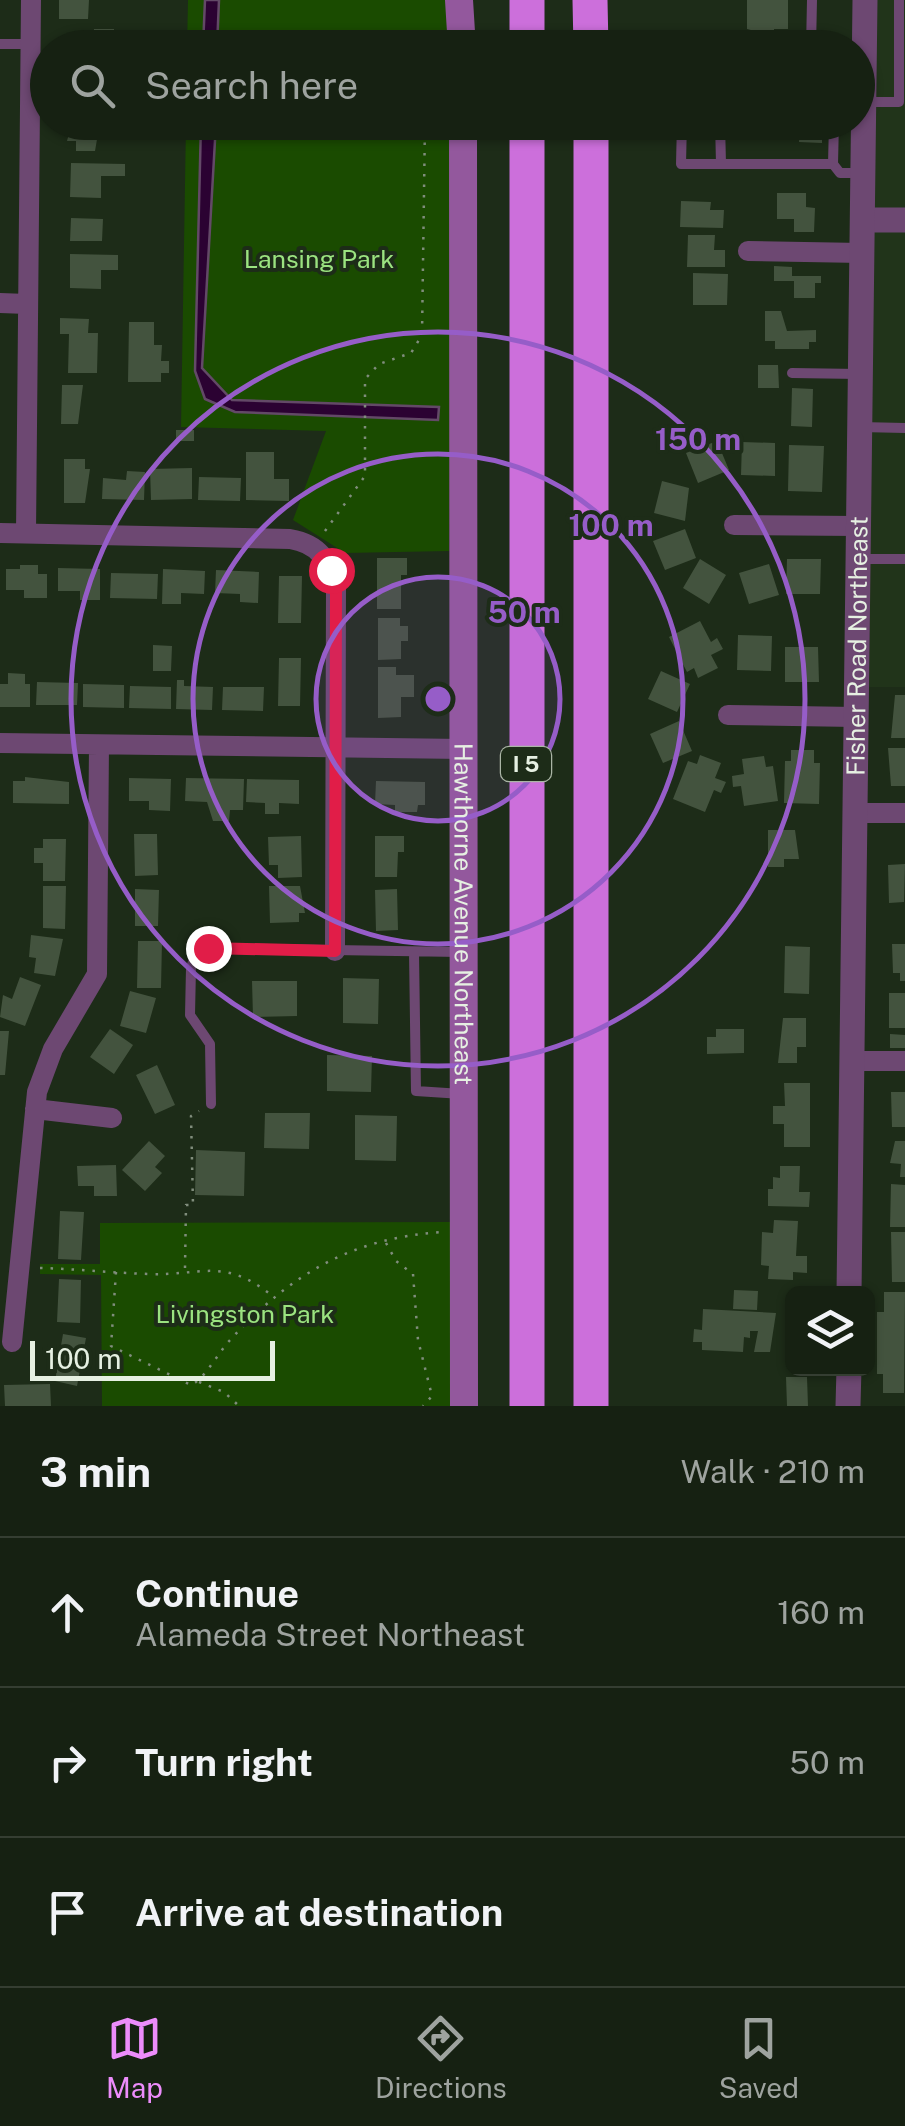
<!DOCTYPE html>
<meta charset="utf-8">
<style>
body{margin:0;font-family:"Public Sans",sans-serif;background:#232e20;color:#f1f3f6}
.controls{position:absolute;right:30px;bottom:30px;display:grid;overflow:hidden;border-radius:15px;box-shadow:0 2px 8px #0004}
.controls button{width:90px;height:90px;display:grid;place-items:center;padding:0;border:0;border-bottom:2px solid #353e32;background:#162112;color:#f1f3f6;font:50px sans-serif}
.scale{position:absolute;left:30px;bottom:25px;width:245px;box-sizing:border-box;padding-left:10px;border:5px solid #e6f0e2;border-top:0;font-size:28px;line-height:35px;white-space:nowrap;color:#e6f0e2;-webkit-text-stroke:8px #1d2c18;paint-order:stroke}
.stop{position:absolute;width:30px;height:30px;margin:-22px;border:8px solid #e11d48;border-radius:50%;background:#fff}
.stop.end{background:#e11d48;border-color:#fff;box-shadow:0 2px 10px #0008}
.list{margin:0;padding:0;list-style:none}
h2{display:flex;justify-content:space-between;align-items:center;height:130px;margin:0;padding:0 40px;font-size:42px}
h2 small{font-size:32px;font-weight:400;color:#9ea39f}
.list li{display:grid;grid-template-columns:65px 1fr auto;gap:30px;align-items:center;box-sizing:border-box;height:150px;padding:0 40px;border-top:2px solid #353e32}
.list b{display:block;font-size:38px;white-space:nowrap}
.list p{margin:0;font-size:32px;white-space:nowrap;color:#9ea39f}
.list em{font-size:32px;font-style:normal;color:#9ea39f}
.icon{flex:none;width:55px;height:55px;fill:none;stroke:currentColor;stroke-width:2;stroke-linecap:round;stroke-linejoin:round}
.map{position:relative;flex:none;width:905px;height:1406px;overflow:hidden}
.search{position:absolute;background:#162112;box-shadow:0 2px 8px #0004;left:30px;right:30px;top:30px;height:110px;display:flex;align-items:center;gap:25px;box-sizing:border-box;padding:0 35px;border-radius:55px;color:#9ea39f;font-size:38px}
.sheet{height:580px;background:#162112}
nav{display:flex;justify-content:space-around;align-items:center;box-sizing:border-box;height:140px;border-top:2px solid #353e32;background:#162112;font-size:28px;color:#9ea39f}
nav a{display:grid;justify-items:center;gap:5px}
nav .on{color:#ec8cfb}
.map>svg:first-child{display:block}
.built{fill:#21341a}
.green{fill:#1a4b00}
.water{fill:#2b0232;stroke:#634967;stroke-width:2.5}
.building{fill:#43533e}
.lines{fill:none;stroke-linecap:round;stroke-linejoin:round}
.path{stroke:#808d7c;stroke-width:2.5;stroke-dasharray:2.5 8;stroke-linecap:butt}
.service{stroke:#6d4872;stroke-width:10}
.minor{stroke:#6d4872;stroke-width:20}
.tertiary{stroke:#6d4872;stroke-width:25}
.secondary{stroke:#93589d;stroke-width:28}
.motorway{stroke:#cc6fdb;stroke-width:35}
.route{stroke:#e11d48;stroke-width:12}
.ring{fill:none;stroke:#965dc8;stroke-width:5}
.labels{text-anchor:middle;stroke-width:8;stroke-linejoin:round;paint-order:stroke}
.shield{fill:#1d2c18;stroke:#aab5a5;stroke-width:2.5}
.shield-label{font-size:22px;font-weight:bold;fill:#e6f0e2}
.park-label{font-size:25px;fill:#9be380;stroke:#1d2c18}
.street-label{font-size:25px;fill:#e6f0e2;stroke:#1d2c18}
.centre{fill:#965dc8;stroke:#1d2c18;stroke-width:5}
.ring-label{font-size:30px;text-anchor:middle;font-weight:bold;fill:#965dc8;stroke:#1d2c18;stroke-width:8;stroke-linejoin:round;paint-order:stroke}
</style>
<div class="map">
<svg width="905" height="1406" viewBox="0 0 905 1406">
<rect width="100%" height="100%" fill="#1d2c18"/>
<path class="built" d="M875,0h30v687h-36z"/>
<path class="green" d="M188,0h258l3,47 -262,1z
M186,123h267l-4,428 -104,2 -52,-33 33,-89 -145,-4z
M451,1222v184h-349l-1,-131 -61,-1v-10h60v-41z"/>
<path class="water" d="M205,0h14l-2,47h-14z
M201,123h15l-14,245 30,32 207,7 -1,13 -203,-8 -30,-13 -10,-28z"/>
<path class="building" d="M59,0h30l-1,19h-29z
M747,0h41v29h-14v7l-27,-7z
M94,29h20v17l-45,2v-10h24z
M72,122h28l-5,29h-19v-10h-9z
M750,122h32l-17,17z
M800,122h22v21l-23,-1z
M71,163l54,1v12h-24v22l-31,-1z
M777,193h29v14l9,1 -1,24h-20v-13h-17z
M681,201l30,1 -1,8h14l-1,18 -43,-1z
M71,218l32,1 -1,22h-32z
M688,235h27l-1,15h11v17h-38z
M70,254l48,1v15h-17v19l-31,-1z
M774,266l18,1v9h29v7h-6v15h-21v-17h-20z
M693,273l35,1 -1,31h-34z
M765,311h16l6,20 29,-1v12h-7v7h-34v-8h-10z
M60,318l29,1 -1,14h10l-1,40h-29l1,-39h-9z
M129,322h25v23h8l-1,16h8v12h-8v9h-33z
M758,365h20l1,23h-21z
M62,385h21l-5,39h-17z
M792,388l21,1 -1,38 -21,-1z
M176,430h18v11h-18z
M717,441l12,29 -31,13 -12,-30z
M742,442l33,1v33l-34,-1z
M789,445l35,1 -2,46 -34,-1z
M246,452h28v27h15v22l-43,-1z
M64,459h21v10h5l-5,34h-21z
M192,468v31l-41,1 -1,-31z
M127,471l18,1 -1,28 -42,-1 1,-21 23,2z
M199,477l42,1 -1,23 -42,-1z
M662,481l27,7 -4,33 -31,-8z
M685,529l11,29 -31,12 -12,-29z
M377,558h30v17h-6v34h-24z
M700,559l26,16 -17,29 -26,-16z
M787,559h34l-1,35h-34z
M769,564l10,31 -30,9 -10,-31z
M20,565h18v9h9v24h-23v-8h-18v-21h14z
M58,568l42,1v31h-20v-9h-22z
M163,569l42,2 -1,23 -23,-1v11h-19z
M216,570l43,2 -1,31 -18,-1v-8l-25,-1z
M111,573l47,1 -1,25 -47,-1z
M279,576h23l-1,47h-23z
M378,618h22v8h8v15h-7v18l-23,1z
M700,621l11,21 6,-4 6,11 -12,6 7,13 -20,10 -4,-10 -7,4 -18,-35z
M738,635l34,1 -1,35 -34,-1z
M153,645l19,1 -1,25h-18z
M785,647h33l1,35h-34z
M279,658h22l-1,48h-22z
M378,667h18v8h18v22h-13v20l-23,1z
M661,671l29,13 -13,28 -29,-13z
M8,673l17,1v10h5v23h-30v-23h8z
M177,680h7v6l29,1 -1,23 -36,-1z
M37,682l41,1 -1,22h-41z
M83,684l41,1v23l-41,-1z
M130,686l41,1v22l-42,-1z
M223,687h41l-1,24 -41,-1z
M895,695h10v43h-14z
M679,721l13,30 -29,12 -13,-29z
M888,748h17v38h-14z
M791,750h23v13h6l-1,41 -35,-1 1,-42h6z
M700,755l21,8 -6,15 11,4 -5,11 -7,-3 -9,22 -32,-13 15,-38 9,3z
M764,756l2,11 7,-1 5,35 -34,5 -3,-20 -8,1 -1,-11 12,-2 -2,-15z
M25,777l44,5v22l-56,-1v-22h12z
M129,778l42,1 -1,32 -21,-1v-9h-20z
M186,778l58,1 -1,31h-13l-1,11h-16l-6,-19 -22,-1z
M247,779l52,1v24l-20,-1v11h-14v-11l-19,-1z
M376,781l49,1v23h-7l-1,7h-22v-7l-20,-1z
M768,830h27l4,29h-15v8h-16z
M134,834h23l1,41 -23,1z
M301,836l1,41 -24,1v-13h-9l-1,-28z
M375,836h29v16h-6l-1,25h-22z
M43,839h23l-1,42h-22v-18h-9v-15h9z
M905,864l-1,38 -15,1 -1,-38z
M43,886h23l-1,43 -22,-1z
M269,886h31l5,27h-6v9l-29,1z
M135,889l24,1 -1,36h-23z
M397,889l1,41 -22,1 -1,-41z
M31,935l32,4 -8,37 -21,-3 2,-15 -7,-1z
M138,941h24l-1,47h-24z
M892,944h13v37h-5v-8h-7z
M785,946l25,1 -1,47 -25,-1z
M20,977l21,8 -16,41 -25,-9 3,-22 9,4z
M343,978l36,1 -1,45 -35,-1z
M252,981h45v35l-44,1z
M130,991l26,7 -10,35 -26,-7z
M889,993h16v35h-16z
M783,1018h23v29h-9v16h-19z
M110,1029l23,16 -19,29 -24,-17z
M716,1029h28v24l-37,1v-17h9z
M0,1031h9l-4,44h-5z
M890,1034l15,1v13h-15z
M327,1055l45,1 -1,36 -44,-1z
M157,1065l18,40 -20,9 -19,-39z
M784,1083h26v64h-26v-23h-11v-18h12z
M891,1092h14v35h-13z
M265,1113h45l-1,36 -45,-1z
M355,1115l42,1 -1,45 -41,-1z
M149,1141l16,15 -10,11 7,6 -17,18 -23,-21z
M895,1141h10v36h-5l1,-13 -11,-1z
M196,1150l49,2 -1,44 -49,-1z
M116,1165l1,31h-23v-10h-16l-1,-20z
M780,1166h20l-1,26h11l-1,15 -41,-1v-17h5v-12l7,1z
M891,1184l14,1v42h-15z
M60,1211l24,1 -3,48 -23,-1z
M774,1220l24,1 -2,35h11v17l-14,-1v8l-25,-1 1,-13 -8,-1 1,-33 11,1z
M891,1232h14v50h-13z
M59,1279l22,1 -1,43 -23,-1z
M734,1290l24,1 -1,19 -24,-1z
M884,1292h21l-1,101h-21v-19h-6v-62h7z
M703,1309l73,4 -6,39h-16l4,-21h-8v7l-6,-1 -1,15 -41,-2v-8h-9l1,-13 8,1z
M63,1334l23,4 -9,48 -22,-5z
M786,1377h21l1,29h-21z
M50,1384l1,22h-46l-1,-21z"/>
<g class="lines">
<path class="path" d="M437,48v-19
M325,531l40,-55v-97l14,-15 32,-11 11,-18 3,-213
M386,1243l10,18 17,13 5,66 14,56 -9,10
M40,1268c37,1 73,5 110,6 49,2 73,-17 120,20
M185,1268l1,-63h7l-2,-89 8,-5
M116,1272l-5,74 80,39c14,-6 28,-34 40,-46 60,-65 121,-101 211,-107
M199,1382l25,10 15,14"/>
<path class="service" d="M0,44h30
M811,48l1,-48
M867,102h32v-102
M682,122l-1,42h40
M720,122l1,42h112l7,9h22
M833,164l1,-42
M792,373l67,1
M860,427l45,1
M858,559h47
M414,953l2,138 46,3
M211,1104l-1,-60 -20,-29 1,-47 5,-16 12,-4 252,4"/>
<path class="minor" d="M748,251l114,2
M0,303l27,1
M734,525l123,1
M0,533l290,6c30,5 39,22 46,49l-1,363
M26,533l5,-533
M728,715l127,2
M0,743l463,6
M855,813h50
M851,1061h54
M35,1109l77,9
M12,1342l25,-250 16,-43 44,-75 2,-229"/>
<g class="tertiary">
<path d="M863,220h42"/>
<path id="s1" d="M849,1294l16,-1294"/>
<path d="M848,1406l1,-38"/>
</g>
<g class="secondary">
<path d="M459,0l3,48"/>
<path id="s2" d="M463,122l1,1284"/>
</g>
<path class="motorway" d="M590,0l1,48
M527,48v-48
M527,122v1284
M591,122v1284"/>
</g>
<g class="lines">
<path class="route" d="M208,948l127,3 1,-363 -5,-18"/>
</g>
<circle cx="438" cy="699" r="122" fill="#965dc8" fill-opacity=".12"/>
<g class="ring">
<circle cx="438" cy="699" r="122"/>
<circle cx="438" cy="699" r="245"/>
<circle cx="438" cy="699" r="367"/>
</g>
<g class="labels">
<rect class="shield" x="501" y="747" width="50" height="34" rx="8"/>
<g class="shield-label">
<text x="526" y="772">I 5</text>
</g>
<g class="park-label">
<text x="319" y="268">Lansing Park</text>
<text x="245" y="1323">Livingston Park</text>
</g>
<g class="street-label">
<text dy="9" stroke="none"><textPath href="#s1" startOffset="648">Fisher Road Northeast</textPath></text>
<text dy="9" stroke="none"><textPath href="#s2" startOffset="792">Hawthorne Avenue Northeast</textPath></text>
</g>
</g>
<circle cx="438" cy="699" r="15" class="centre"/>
<g class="ring-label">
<text x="698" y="450">150 m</text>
<text x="611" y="536">100 m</text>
<text x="524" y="623">50 m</text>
</g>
</svg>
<div class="controls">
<button><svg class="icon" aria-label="layers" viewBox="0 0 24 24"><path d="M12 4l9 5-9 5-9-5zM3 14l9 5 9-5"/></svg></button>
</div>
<div class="scale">100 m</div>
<div class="stop" style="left:331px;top:570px"></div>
<div class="stop end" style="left:208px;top:948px"></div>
<div class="search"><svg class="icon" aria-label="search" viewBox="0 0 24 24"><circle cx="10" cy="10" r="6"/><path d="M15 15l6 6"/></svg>Search here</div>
</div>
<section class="sheet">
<h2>3 min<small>Walk · 210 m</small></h2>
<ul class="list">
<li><svg class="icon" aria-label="ahead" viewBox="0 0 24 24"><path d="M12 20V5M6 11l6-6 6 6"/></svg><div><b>Continue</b><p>Alameda Street Northeast</p></div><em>160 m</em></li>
<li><svg class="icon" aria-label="right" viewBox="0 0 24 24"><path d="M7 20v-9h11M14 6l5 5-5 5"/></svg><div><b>Turn right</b></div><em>50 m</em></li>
<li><svg class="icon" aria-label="arrive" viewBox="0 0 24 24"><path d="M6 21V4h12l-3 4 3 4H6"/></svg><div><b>Arrive at destination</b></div></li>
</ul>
</section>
<nav>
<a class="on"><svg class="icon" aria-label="map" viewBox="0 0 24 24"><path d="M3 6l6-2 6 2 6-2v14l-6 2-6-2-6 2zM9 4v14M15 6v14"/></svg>Map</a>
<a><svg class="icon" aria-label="directions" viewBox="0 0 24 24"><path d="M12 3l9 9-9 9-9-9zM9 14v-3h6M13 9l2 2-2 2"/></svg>Directions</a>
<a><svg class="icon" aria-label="saved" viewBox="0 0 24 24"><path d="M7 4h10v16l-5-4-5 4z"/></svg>Saved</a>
</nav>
